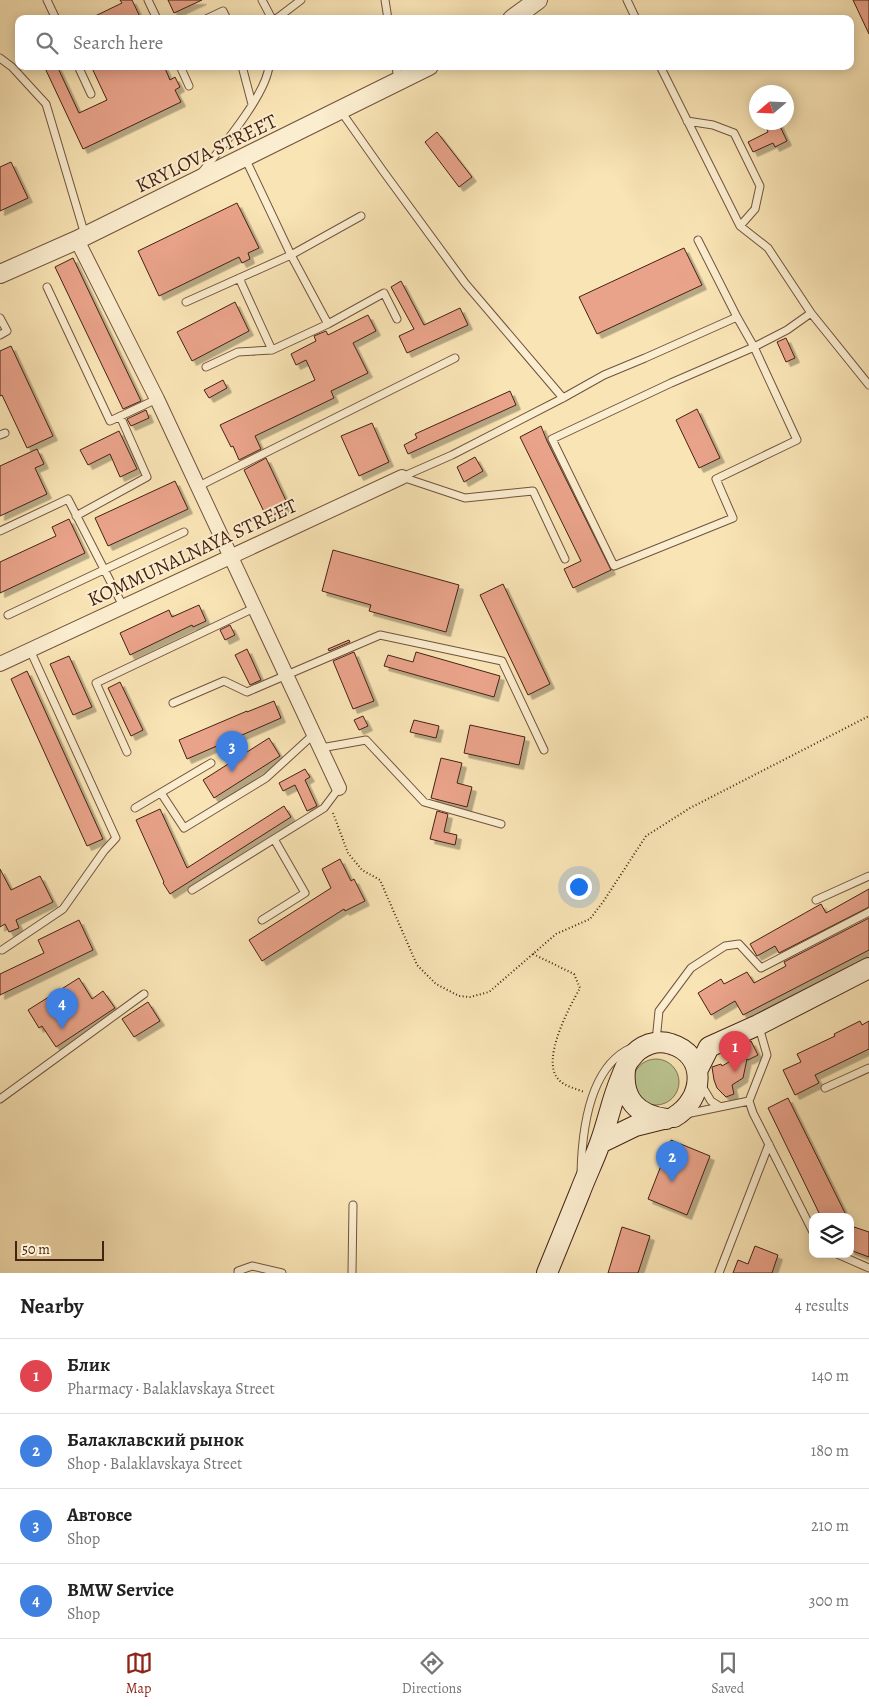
<!DOCTYPE html>
<meta charset="utf-8">
<style>
body{margin:0;font-family:Alegreya,serif;background:#f6f6f6;color:#222}
.controls{position:absolute;right:15px;bottom:15px;display:grid;overflow:hidden;border-radius:10px;box-shadow:0 2px 12px #0003}
.controls button{width:45px;height:45px;display:grid;place-items:center;padding:0;border:0;border-bottom:1px solid #e0e0e0;background:#fff;color:#222;font:25px sans-serif}
.compass{position:absolute;left:749px;top:85px;width:45px;height:45px;border-radius:50%;background:#fff;box-shadow:0 2px 12px #0003;rotate:251deg}
.scale{position:absolute;left:15px;bottom:12px;width:89px;box-sizing:border-box;padding-left:5px;border:2px solid #442315;border-top:0;font-size:14px;line-height:18px;white-space:nowrap;color:#442315;-webkit-text-stroke:4px #fbedcf;paint-order:stroke}
.you{position:absolute;left:578px;top:886px;width:18px;height:18px;margin:-12px;border:4px solid #fff;border-radius:50%;background:#1a73e8;box-shadow:0 0 0 8px #1a73e833}
.badge{display:grid;place-items:center;width:32px;height:32px;border-radius:50%;background:#8f2418;color:#fff;font-size:16px;font-weight:700}
.pin{position:absolute;translate:-50% -41px;filter:drop-shadow(0 1px 2px #0008)}
.pin::after{content:'';position:absolute;top:26px;width:18px;height:15px;background:inherit;clip-path:polygon(0 0,100% 0,50% 100%)}
.list{margin:0;padding:0;list-style:none}
h2{display:flex;justify-content:space-between;align-items:center;height:65px;margin:0;padding:0 20px;font-size:21px}
h2 small{font-size:16px;font-weight:400;color:#767676}
.list li{display:grid;grid-template-columns:32px 1fr auto;gap:15px;align-items:center;box-sizing:border-box;height:75px;padding:0 20px;border-top:1px solid #e0e0e0}
.list b{display:block;font-size:19px;white-space:nowrap}
.list p{margin:0;font-size:16px;white-space:nowrap;color:#767676}
.list em{font-size:16px;font-style:normal;color:#767676}
.icon{flex:none;width:28px;height:28px;fill:none;stroke:currentColor;stroke-width:2;stroke-linecap:round;stroke-linejoin:round}
.map{position:relative;flex:none;width:869px;height:1273px;overflow:hidden}
.search{position:absolute;background:#fff;box-shadow:0 2px 12px #0003;left:15px;right:15px;top:15px;height:55px;display:flex;align-items:center;gap:12px;box-sizing:border-box;padding:0 18px;border-radius:10px;color:#767676;font-size:19px}
.sheet{height:365px;background:#fff}
nav{display:flex;justify-content:space-around;align-items:center;box-sizing:border-box;height:70px;border-top:1px solid #e0e0e0;background:#fff;font-size:14px;color:#767676}
nav a{display:grid;justify-items:center;gap:2px}
nav .on{color:#8f2418}
.map>svg:first-child{display:block}
.green{fill:#bbc590;stroke:#807452}
.building{fill:#e9a38a;stroke:#442315;filter:url(#shadow)}
.lines{fill:none;stroke-linecap:round;stroke-linejoin:round}
.service-casing{stroke:#71533d;stroke-width:9}
.minor-casing{stroke:#71533d;stroke-width:16}
.tertiary-casing{stroke:#71533d;stroke-width:20}
.secondary-casing{stroke:#442315;stroke-width:22}
.path{stroke:#442315;stroke-width:2;stroke-dasharray:1 2.5;stroke-linecap:butt}
.service{stroke:#fbedcf;stroke-width:7}
.minor{stroke:#fbedcf;stroke-width:14}
.tertiary{stroke:#fbedcf;stroke-width:18}
.secondary{stroke:#fbedcf;stroke-width:20}
.labels{text-anchor:middle;stroke-width:4;stroke-linejoin:round;paint-order:stroke}
.street-label{font-size:20px;fill:#442315;stroke:#fbedcf}
</style>
<div class="map">
<svg width="869" height="1273" viewBox="0 0 869 1273">
<defs>
<filter id="shadow"><feDropShadow dx="4.5" dy="4.5" stdDeviation="0" flood-color="#0004"/></filter>
</defs>
<rect width="100%" height="100%" fill="#f9e4b5"/>
<filter id="stains"><feTurbulence type="fractalNoise" baseFrequency=".004" numOctaves="4"/><feColorMatrix values="0 0 0 0 .2 0 0 0 0 .09 0 0 0 0 .02 0 0 0 .5 -.17"/></filter>
<radialGradient id="worn" r=".72"><stop offset=".6" stop-color="#630" stop-opacity="0"/><stop offset="1" stop-color="#630" stop-opacity=".3"/></radialGradient>
<path class="green" d="M633 1082a23 23 0 1 1 46 0a23 23 0 1 1-46 0Z"/>
<path class="building" d="M120,0h12l9,19h-52l33,-16z
M168,0h34l-28,13z
M853,0h16v34z
M44,66h13l22,47 28,-13 -16,-34h73l6,14 5,-3 5,10 -5,3 6,12 -98,47z
M776,122h2l9,19 -12,6 -2,-4 -20,9 -5,-10 20,-10 -2,-5z
M437,132l35,45 -13,10 -34,-45z
M11,162l17,36 -28,13v-44z
M237,203l22,45 -11,5 2,6 -8,4 -3,-6 -80,39 -21,-45z
M684,248l18,37 -105,49 -18,-37z
M73,258l68,143 -18,8 -68,-142z
M401,281l23,44 36,-17 8,17 -61,28 -8,-17 15,-7 -23,-42z
M235,302l14,29 -57,30 -15,-29z
M368,315l8,16 -23,12 15,30 -37,18 3,7 -79,38 6,13 -22,11 -6,-14 -2,1 -11,-22 95,-45 -9,-20 -10,5 -5,-11 25,-13 -2,-5 12,-5 2,4z
M786,338l9,20 -9,4 -9,-20z
M11,346l42,90 -26,12 -25,-53 -2,1v-45z
M223,380l4,8 -18,10 -5,-8z
M510,391l6,14 -108,49 -4,-9 13,-7 -2,-4z
M697,409l23,49 -21,10 -23,-48z
M146,410l3,8 -18,8 -4,-7z
M372,423l17,39 -30,14 -18,-40z
M541,426l6,15 64,129 -38,18 -9,-19 17,-8 -61,-124z
M119,431l18,38 -17,8 -10,-23 -22,11 -8,-15z
M37,449l7,15 -9,4 12,26 -47,22v-50z
M475,457l8,14 -19,11 -7,-15z
M266,458l23,49 -22,11 -23,-48z
M175,481l13,28 -80,37 -13,-28z
M69,519l16,34 -85,40v-31l56,-26 -4,-9z
M333,550l126,35 -13,47 -77,-21 2,-6 -49,-14z
M503,584l47,100 -22,11 -48,-100z
M199,605l7,16 -13,6 -1,-2 -62,30 -10,-22 49,-23 3,7z
M230,625l5,10 -10,5 -5,-10z
M349,640l1,2 -21,9 -1,-2z
M247,649l14,31 -11,5 -15,-30z
M354,652l20,49 -21,8 -20,-48z
M416,652l84,24 -6,21 -110,-31 4,-11 25,7z
M69,656l23,51 -19,8 -23,-51z
M27,671l76,168 -16,7 -76,-167z
M120,682l23,48 -12,6 -23,-48z
M274,701l7,17 -94,41 -8,-19 68,-29v1z
M363,716l5,10 -9,4 -5,-10z
M414,720l25,6 -3,12 -26,-6z
M470,725l55,12 -6,28 -55,-12z
M269,738l11,18 -66,42 -11,-18z
M441,758l21,5 -5,20 15,4 -5,20 -36,-9z
M305,769l5,8 -5,3 12,26 -10,5 -12,-26 -12,6 -4,-8z
M284,806l7,11 -121,77 -7,-11 1,-1 -28,-62 24,-11 27,59z
M437,811l11,3 -4,18 13,3 -2,10 -25,-6z
M340,859l11,22 3,-2 11,22 -20,10 -1,-2 -82,52 -13,-21 82,-52 -9,-19z
M0,869l11,21 29,-14 13,26 -37,18 3,8 -10,4 -4,-8 -5,3z
M869,889v18l-90,46 -4,-7 -18,10 -7,-12 71,-40 5,9z
M869,918v32l-126,65 -8,-14 -24,14 -13,-22 23,-14 3,5 23,-12 7,11 32,-17 -2,-4z
M79,920l14,30 -93,45v-21l44,-21 -6,-13z
M79,978l13,21 11,-8 12,17 -59,39 -14,-21 -3,2 -11,-18z
M148,1002l12,19 -26,16 -12,-18z
M860,1021l2,4 7,-4v28l-54,26 4,8 -24,12 -12,-25 18,-8 -4,-8 38,-18 -1,-2z
M751,1041l7,14 -10,5 -1,-1 -4,19 -11,7 2,9 -8,3 -9,-9 -3,-8 -2,-13 9,-3 1,2 22,-13 -4,-7z
M788,1098l59,119h-26l-53,-109z
M671,1140l39,16 -23,59 -39,-16z
M622,1227l28,9 -12,37h-30z
M854,1227l15,5v25l-19,-7v-13z
M755,1246l23,9 -6,18h-39l5,-13 10,4z"/>
<g class="lines">
<defs>
<path id="service" d="M47,0l9,19
M148,0l9,19
M262,0l10,19
M385,0l3,19
M627,0l9,19
M206,19l17,-8 4,8
M276,19l25,-19
M0,58l12,9 34,37 39,131
M78,66l13,28
M180,66l9,20
M242,66l10,38
M396,66l2,15
M660,66l80,160 28,22 43,65 58,72
M340,110l43,61 82,112 98,115
M687,121l26,4 21,8 26,53 -5,23 -15,17
M245,158l46,97 37,69
M202,172c19,-24 64,-77 67,-106
M698,240l39,77 17,30 43,93 -81,39 17,39 -119,48 -62,-127 119,-56 83,-36 33,-17 24,-17
M239,278l33,72
M47,287l63,134 47,-22
M186,302l105,-47 70,-39
M0,318l7,13 -7,4
M206,367l32,-15 34,-2 56,-26 56,-31 13,26
M0,435l5,-2
M402,477l50,-22 111,-57 41,-23 41,-17 92,-41
M402,477l63,21 68,-7 32,68
M197,487l258,-129
M76,516l71,-39 -27,-61
M0,531l68,-32 55,107
M8,615l176,-83
M173,703l51,-22 23,11 133,-57 122,26 42,89
M321,748l45,-8 58,62 77,22
M127,752l-31,-69 158,-75
M161,793l23,35 82,-50 48,-44
M135,808l76,-45
M192,890l132,-82 15,-20
M816,900l53,-24
M262,920l43,-27 -31,-54
M2,950l61,-41 41,-58 12,-13 -86,-188
M759,1027l8,28 -18,46 4,12 60,119
M656,1041l3,-30 32,-43 34,-22 14,-2 22,24 108,-56
M702,1086l9,15 8,5
M825,1088l44,-20
M0,1099l144,-105
M686,1114l63,-13
M581,1173c1,-41 8,-106 50,-125
M837,1254l32,14
M238,1273v-2l14,-5 30,7
M352,1273l1,-68
M719,1273l50,-129"/>
<path id="minor" d="M77,240l80,159 182,389
M0,664l402,-187"/>
<path id="tertiary" d="M512,19l26,-19
M0,274l77,-34 352,-174"/>
<path id="secondary" d="M625,1070c-3,29 12,45 41,49
M697,1071l12,-24 49,-22 111,-57
M600,1143l35,-17 28,-7
M547,1273c11,-27 22,-54 33,-81 6,-16 14,-32 20,-49 8,-22 12,-44 21,-65 3,-7 5,-15 10,-20 9,-13 26,-19 40,-14 37,11 33,56 3,73"/>
</defs>
<use href="#service" class="service-casing"/>
<use href="#minor" class="minor-casing"/>
<use href="#tertiary" class="tertiary-casing"/>
<use href="#secondary" class="secondary-casing"/>
<path class="path" d="M333,813l15,40 14,17 18,10 37,85 19,19 23,12 11,1 19,-5 67,-58 34,-15 13,-17 43,-66 44,-28 179,-92
M533,954l41,20 6,14c-11,20 -40,73 -21,92 5,6 18,9 25,12"/>
<use href="#service" class="service"/>
<use href="#minor" class="minor"/>
<use href="#tertiary" class="tertiary"/>
<use href="#secondary" class="secondary"/>
</g>
<g class="labels">
<g class="street-label">
<text transform="translate(206 153) rotate(-26)" y="7">KRYLOVA STREET</text>
<text transform="translate(192 552) rotate(-25)" y="7">KOMMUNALNAYA STREET</text>
</g>
</g>
<rect width="100%" height="100%" filter="url(#stains)"/>
<rect width="100%" height="100%" fill="url(#worn)"/>
</svg>
<div class="controls">
<button><svg class="icon" aria-label="layers" viewBox="0 0 24 24"><path d="M12 4l9 5-9 5-9-5zM3 14l9 5 9-5"/></svg></button>
</div>
<svg class="compass" viewBox="-18 -18 36 36"><path d="M0-13l5 13h-10z" fill="#e53935"/><path d="M0 13l5-13h-10z" fill="#767676"/></svg>
<div class="scale">50 m</div>
<div class="you"></div>
<div class="pin badge" style="left:735px;top:1072px;background:#e0444e">1</div>
<div class="pin badge" style="left:672px;top:1182px;background:#3f7fe0">2</div>
<div class="pin badge" style="left:232px;top:772px;background:#3f7fe0">3</div>
<div class="pin badge" style="left:62px;top:1029px;background:#3f7fe0">4</div>
<div class="search"><svg class="icon" aria-label="search" viewBox="0 0 24 24"><circle cx="10" cy="10" r="6"/><path d="M15 15l6 6"/></svg>Search here</div>
</div>
<section class="sheet">
<h2>Nearby<small>4 results</small></h2>
<ul class="list">
<li><span class="badge" style="background:#e0444e">1</span><div><b>Блик</b><p>Pharmacy · Balaklavskaya Street</p></div><em>140 m</em></li>
<li><span class="badge" style="background:#3f7fe0">2</span><div><b>Балаклавский рынок</b><p>Shop · Balaklavskaya Street</p></div><em>180 m</em></li>
<li><span class="badge" style="background:#3f7fe0">3</span><div><b>Автовсе</b><p>Shop</p></div><em>210 m</em></li>
<li><span class="badge" style="background:#3f7fe0">4</span><div><b>BMW Service</b><p>Shop</p></div><em>300 m</em></li>
</ul>
</section>
<nav>
<a class="on"><svg class="icon" aria-label="map" viewBox="0 0 24 24"><path d="M3 6l6-2 6 2 6-2v14l-6 2-6-2-6 2zM9 4v14M15 6v14"/></svg>Map</a>
<a><svg class="icon" aria-label="directions" viewBox="0 0 24 24"><path d="M12 3l9 9-9 9-9-9zM9 14v-3h6M13 9l2 2-2 2"/></svg>Directions</a>
<a><svg class="icon" aria-label="saved" viewBox="0 0 24 24"><path d="M7 4h10v16l-5-4-5 4z"/></svg>Saved</a>
</nav>
